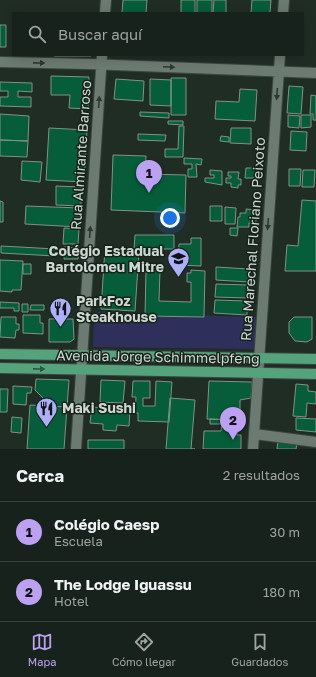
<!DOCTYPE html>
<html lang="es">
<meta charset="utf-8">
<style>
body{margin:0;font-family:"Golos Text",sans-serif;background:#212a25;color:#f1f3f6}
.you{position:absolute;left:170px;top:218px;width:14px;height:14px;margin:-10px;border:3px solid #fff;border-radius:50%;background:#1a73e8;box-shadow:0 0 0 6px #1a73e833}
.badge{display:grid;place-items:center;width:26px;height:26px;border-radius:50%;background:#bca0f2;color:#111;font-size:13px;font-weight:700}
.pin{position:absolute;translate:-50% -33px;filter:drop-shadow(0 1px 2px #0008)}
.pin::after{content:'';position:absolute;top:21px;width:14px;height:12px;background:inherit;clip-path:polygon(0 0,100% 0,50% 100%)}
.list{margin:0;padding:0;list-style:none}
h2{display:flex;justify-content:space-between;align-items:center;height:52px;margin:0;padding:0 16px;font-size:17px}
h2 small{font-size:13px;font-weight:400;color:#9fa4a3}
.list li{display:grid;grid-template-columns:26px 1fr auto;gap:12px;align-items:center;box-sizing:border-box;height:60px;padding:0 16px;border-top:1px solid #363f3b}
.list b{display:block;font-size:15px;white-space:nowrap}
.list p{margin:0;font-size:13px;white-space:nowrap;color:#9fa4a3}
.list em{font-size:13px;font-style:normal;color:#9fa4a3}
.icon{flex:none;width:22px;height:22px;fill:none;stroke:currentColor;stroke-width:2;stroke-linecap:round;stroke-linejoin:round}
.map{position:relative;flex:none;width:316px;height:449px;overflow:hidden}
.search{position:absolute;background:#18221c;box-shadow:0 2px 10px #0003;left:12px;right:12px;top:12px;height:44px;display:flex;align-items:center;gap:10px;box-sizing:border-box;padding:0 14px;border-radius:0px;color:#9fa4a3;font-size:15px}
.sheet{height:172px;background:#18221c}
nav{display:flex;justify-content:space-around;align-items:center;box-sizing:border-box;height:56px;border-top:1px solid #363f3b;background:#18221c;font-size:11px;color:#9fa4a3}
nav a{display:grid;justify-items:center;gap:2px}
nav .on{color:#bca0f2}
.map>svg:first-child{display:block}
.green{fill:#2f2f5c}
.building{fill:#055e39;stroke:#819187}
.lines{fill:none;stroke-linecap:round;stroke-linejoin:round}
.minor-casing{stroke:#3c4741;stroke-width:12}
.major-casing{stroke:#3c4741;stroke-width:12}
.minor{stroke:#6c7b72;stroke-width:10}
.major{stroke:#55a37c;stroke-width:10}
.oneway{fill:#2c3931}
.oneway2{fill:#2f5642}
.labels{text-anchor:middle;stroke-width:3;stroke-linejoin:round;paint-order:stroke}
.street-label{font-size:14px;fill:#ced6d1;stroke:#16231b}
.poi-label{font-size:14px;font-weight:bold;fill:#ced6d1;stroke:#16231b;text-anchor:start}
</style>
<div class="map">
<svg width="316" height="449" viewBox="0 0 316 449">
<rect width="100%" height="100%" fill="#202d25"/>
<path class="green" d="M94,312l163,5 -3,32 -161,-2z"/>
<path class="building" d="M123,0h24l-1,13h-24z
M181,0h14v13h-14z
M197,0h15v13h-15z
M214,0h12v13h-13z
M252,0h19l-1,13h-19z
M0,25h6v22h-6z
M54,55h37v1h-37z
M51,76l38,1 -1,32 -19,-1 1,-13h-19z
M171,78h15v37h-15z
M116,79l28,2 -1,20 -29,-2z
M150,79l21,1v26l-21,-1z
M0,82l32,1v9l-14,-1v6h13v10l-31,-1v-9h8v-6h-8z
M289,86l14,1 -2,27 -14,-1z
M240,89l17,1 -2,31 -40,-2 1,-18 23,1z
M311,95l5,1v24h-3v-6h-3z
M140,112l29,1v5l-29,-2z
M0,114l29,2 -1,25 -28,-1z
M288,115l12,1 -1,12 -11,-1z
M301,115h10v12l-10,1z
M168,121h15v4l-15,-1z
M179,126h5l-1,31h-18v-8h13z
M49,128l38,2 -3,52 -38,-2z
M231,128h20v16l-21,-1z
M291,131l16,1 -1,19 -16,-1z
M138,134l28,1 -1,6 -27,-1z
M221,136l8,1v5l-9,-1z
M0,140l28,1 -1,16 -27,-1z
M113,155l33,1 -1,18 41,1 -1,38 -74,-3z
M184,158l18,1 -1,6 -5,-1 1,13h-9v-8h4v-5h-8z
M22,161l20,1 -2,20 -19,-2z
M246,168h11l-1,10h-11z
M289,169h12l-1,17h-11z
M210,170l12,1v14l-17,-3v-4h9v-3h-4z
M303,170h12l-1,17h-12z
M228,172h11l-1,7h3v6h-3v3l-7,-1v-4h-5v-5h5v-2h-3z
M56,186l25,1v19l-25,-1z
M302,200l14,1v70h-31l2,-26 11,1z
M0,201l3,1v20h-3z
M26,206l54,2 -1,19 -54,-3z
M210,206h12v15h-12z
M225,207l11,1 -1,16h-10z
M246,209l10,1v13h-7v4h-12l1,-10h2v-4h6z
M64,228l15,1 -1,15h-15z
M230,228h8l-1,8 -7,-1z
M135,235h39v14h-40z
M191,238h10v28l-23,-1 1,-21h12z
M1,246l55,3 -1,7 -54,-3z
M64,247l15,1 -1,11h-14z
M105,249l34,3 -4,59 -34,-2z
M0,260l23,1 -2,29h-9v2l-12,-1z
M23,264h8v10h-8z
M216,267l33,2v13l-33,-2z
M146,270h14l-1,31 32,1v-20h-4v-9h4v-3l14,1 -1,46 -59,-1z
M216,284l33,1 -1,13 -33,-1z
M215,300l32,1v14l-33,-2z
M0,302l19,1v8h-5v-3h-14z
M22,304h6v8h-6z
M31,305h13v5h-14z
M23,315h17v8h3v11l-20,-1z
M1,317h15v7h3v6h-3l-1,8 -15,-1z
M294,317h18v22l-5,3 -12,-1 -6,-8v-11z
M49,319h24l1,20 -4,3h-21z
M36,379l33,1 -2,27 -16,-1 -16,-16z
M101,380l24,1 -2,22 -23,-1z
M133,381h17v17h-7v8h12l1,-25 16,1 -3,40 -31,-1v-8h-3l1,-16h-4z
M209,381l43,1 -1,16 -11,2v20l-33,-1z
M296,384l12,1v6l8,1v12l-9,-1 -1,14 -13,-1z
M13,386l19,1 -1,6h-4l-1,12 -13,-1z
M0,389h8l-1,23h-7z
M170,398l25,2 -4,49h4h-29z
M30,405l37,2 -3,42h-37z
M92,407l38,3 -1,16 -12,-1 -1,6 -13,-1v-6l-13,-1z
M12,417l10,1 -1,15 -10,-1z
M296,418l20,1v13l-20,-2z
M210,419l27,1v15h4v14h-38l1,-18h17l1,-7h-12z
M88,440h36v9h-36z
M278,441l19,2 -1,6h-19z"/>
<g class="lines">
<defs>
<path id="minor" d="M105,13l1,-13
M283,13l1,-13
M0,62l89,2 227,9
M254,434l62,8
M76,449l26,-394
M253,449l27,-394"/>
<path id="major" d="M0,354l316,5
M0,368l316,6"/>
</defs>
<use href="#minor" class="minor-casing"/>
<use href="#major" class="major-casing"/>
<use href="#minor" class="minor"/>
<use href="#major" class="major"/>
</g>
<defs><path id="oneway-solid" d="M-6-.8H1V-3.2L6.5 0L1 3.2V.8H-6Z"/></defs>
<g class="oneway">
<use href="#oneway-solid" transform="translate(39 63) rotate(1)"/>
<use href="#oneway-solid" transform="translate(169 67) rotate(2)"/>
<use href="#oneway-solid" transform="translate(277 94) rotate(94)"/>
<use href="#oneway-solid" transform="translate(99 102) rotate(-86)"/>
<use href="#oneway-solid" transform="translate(268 224) rotate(94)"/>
<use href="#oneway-solid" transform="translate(90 232) rotate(-86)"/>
</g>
<use class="oneway2" href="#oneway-solid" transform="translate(39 369) rotate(1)"/>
<defs>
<symbol id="school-pin" viewBox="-11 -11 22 30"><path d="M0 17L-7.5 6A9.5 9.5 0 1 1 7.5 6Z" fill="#acaffb" stroke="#16231b"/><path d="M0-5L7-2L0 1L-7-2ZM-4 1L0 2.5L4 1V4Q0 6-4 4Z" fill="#111"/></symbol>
<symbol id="restaurant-pin" viewBox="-11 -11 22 30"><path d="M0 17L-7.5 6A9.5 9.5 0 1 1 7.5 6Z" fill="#acaffb" stroke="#16231b"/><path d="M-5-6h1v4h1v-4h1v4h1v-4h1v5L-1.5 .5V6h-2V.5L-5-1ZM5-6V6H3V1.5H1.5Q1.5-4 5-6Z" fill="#111"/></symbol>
</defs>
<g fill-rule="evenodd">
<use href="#school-pin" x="166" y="246" width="25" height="34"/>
<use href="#restaurant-pin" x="48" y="296" width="25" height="34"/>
<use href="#restaurant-pin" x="34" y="396" width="25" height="34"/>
</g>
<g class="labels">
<g class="street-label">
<text transform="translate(81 155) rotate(-86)" y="5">Rua Almirante Barroso</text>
<text transform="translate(253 239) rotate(-86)" y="5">Rua Marechal Floriano Peixoto</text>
<text transform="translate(158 357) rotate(1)" y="5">Avenida Jorge Schimmelpfeng</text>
</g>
<g class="poi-label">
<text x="164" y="256" text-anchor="end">Colégio Estadual<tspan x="164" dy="16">Bartolomeu Mitre</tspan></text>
<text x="76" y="306">ParkFoz<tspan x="76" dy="16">Steakhouse</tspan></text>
<text x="62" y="413">Maki Sushi</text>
</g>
</g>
</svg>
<div class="you"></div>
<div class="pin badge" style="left:149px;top:193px">1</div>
<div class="pin badge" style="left:233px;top:440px">2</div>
<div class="search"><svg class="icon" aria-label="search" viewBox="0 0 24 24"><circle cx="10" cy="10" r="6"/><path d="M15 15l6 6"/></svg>Buscar aquí</div>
</div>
<section class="sheet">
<h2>Cerca<small>2 resultados</small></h2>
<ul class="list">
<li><span class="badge">1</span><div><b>Colégio Caesp</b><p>Escuela</p></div><em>30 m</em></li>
<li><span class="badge">2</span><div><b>The Lodge Iguassu</b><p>Hotel</p></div><em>180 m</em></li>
</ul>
</section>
<nav>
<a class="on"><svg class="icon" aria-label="map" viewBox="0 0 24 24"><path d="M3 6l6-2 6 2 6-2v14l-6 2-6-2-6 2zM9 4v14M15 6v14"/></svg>Mapa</a>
<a><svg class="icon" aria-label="directions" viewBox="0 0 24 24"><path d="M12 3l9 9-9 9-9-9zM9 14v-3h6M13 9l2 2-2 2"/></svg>Cómo llegar</a>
<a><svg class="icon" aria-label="saved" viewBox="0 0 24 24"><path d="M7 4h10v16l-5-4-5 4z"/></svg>Guardados</a>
</nav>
